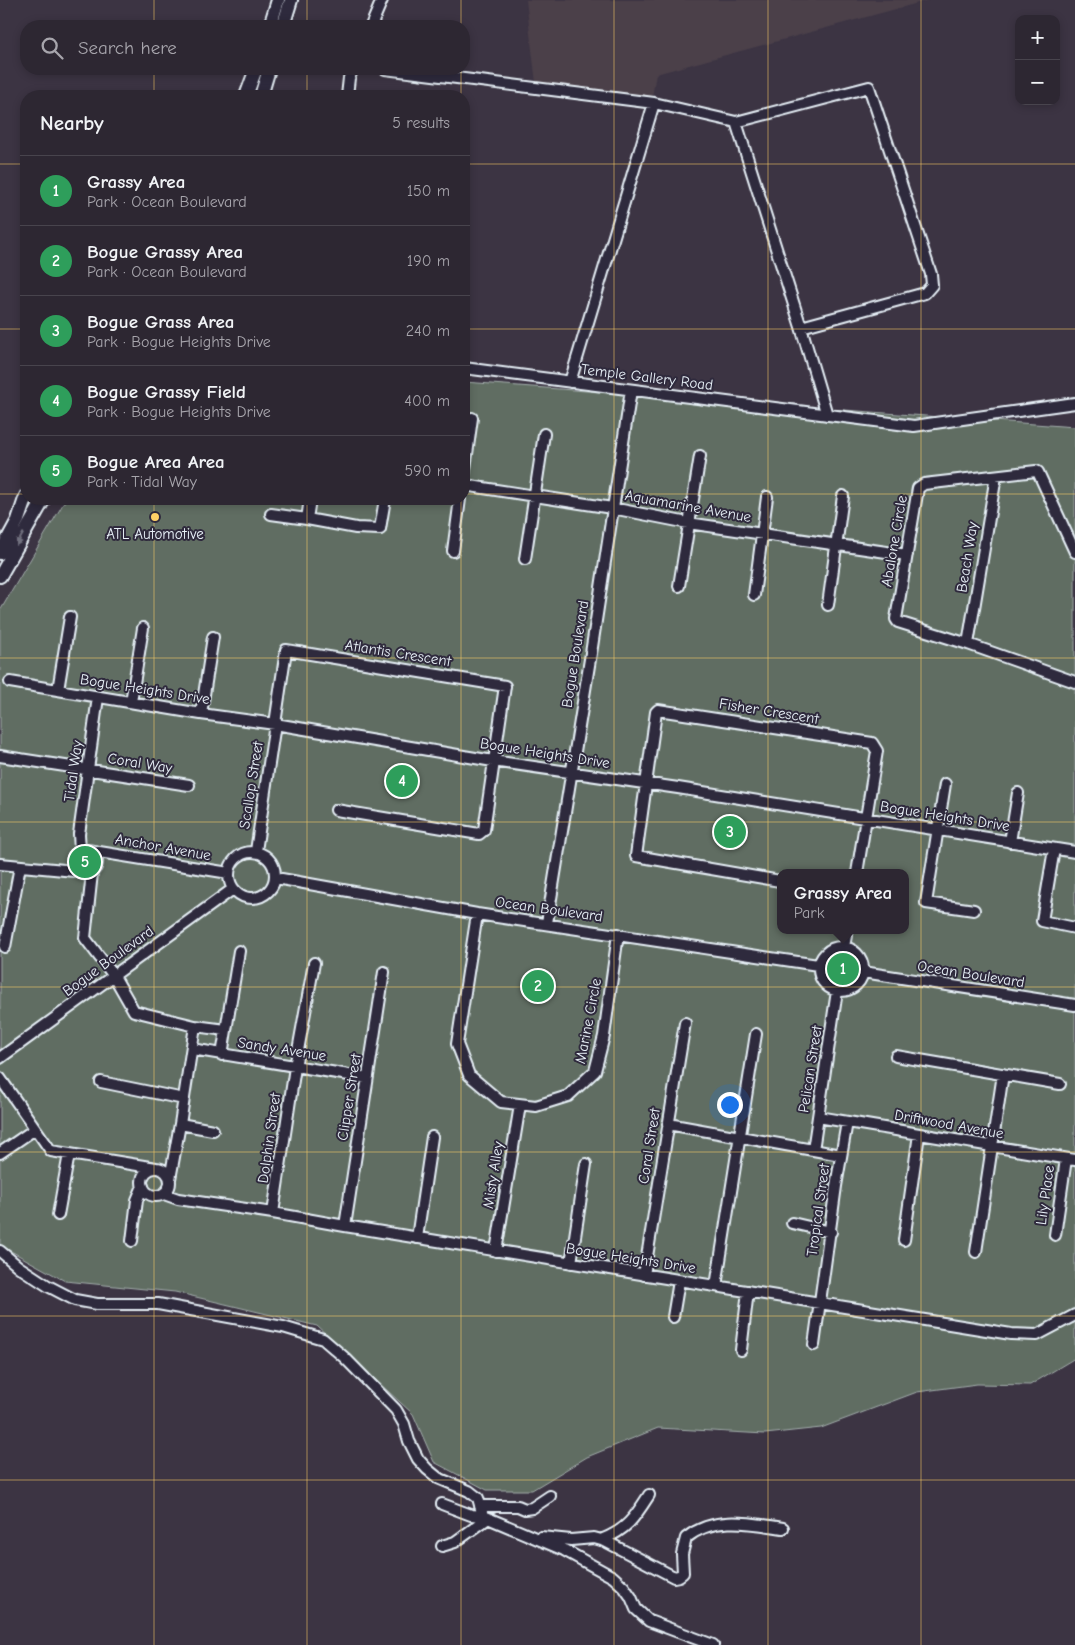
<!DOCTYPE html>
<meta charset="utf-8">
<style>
body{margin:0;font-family:"Comic Neue",sans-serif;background:#352f3a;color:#f1f3f6}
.controls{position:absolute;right:15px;top:15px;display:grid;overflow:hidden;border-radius:10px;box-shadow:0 2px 8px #0003}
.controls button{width:45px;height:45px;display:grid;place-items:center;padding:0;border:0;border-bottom:1px solid #48444d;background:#2d2732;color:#f1f3f6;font:25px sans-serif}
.you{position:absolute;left:729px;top:1104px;width:18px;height:18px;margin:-12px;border:4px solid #fff;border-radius:50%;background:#1a73e8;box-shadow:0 0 0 8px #1a73e833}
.badge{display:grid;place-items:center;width:32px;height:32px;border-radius:50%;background:#ffd166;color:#fff;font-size:16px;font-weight:700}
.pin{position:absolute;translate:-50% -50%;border:2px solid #fff;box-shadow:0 1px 5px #0006}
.popup{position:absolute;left:777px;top:869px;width:132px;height:65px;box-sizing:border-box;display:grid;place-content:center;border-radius:10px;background:#2d2732;filter:drop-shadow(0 1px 4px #0005);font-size:16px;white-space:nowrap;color:#a7a5ac}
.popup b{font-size:19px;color:#f1f3f6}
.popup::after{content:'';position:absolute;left:50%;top:100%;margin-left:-10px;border:10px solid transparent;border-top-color:#2d2732}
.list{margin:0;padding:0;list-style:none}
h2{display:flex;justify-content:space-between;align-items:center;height:65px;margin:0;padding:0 20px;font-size:21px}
h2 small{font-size:16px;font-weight:400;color:#a7a5ac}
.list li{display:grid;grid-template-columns:32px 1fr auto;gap:15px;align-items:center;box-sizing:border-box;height:70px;padding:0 20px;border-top:1px solid #48444d}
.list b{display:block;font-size:19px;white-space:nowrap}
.list p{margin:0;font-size:16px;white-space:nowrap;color:#a7a5ac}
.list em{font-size:16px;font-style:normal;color:#a7a5ac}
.icon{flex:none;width:28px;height:28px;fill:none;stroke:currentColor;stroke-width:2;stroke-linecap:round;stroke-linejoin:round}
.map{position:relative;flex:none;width:1075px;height:1645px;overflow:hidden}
.search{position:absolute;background:#2d2732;box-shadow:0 2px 8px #0003;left:20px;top:20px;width:450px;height:55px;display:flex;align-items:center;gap:12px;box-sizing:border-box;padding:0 18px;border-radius:20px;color:#a7a5ac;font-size:19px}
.panel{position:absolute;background:#2d2732;box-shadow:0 2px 8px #0003;left:20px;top:90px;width:450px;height:415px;border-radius:20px}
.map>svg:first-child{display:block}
.built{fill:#4b404a}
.green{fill:#606d62;stroke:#a4afad;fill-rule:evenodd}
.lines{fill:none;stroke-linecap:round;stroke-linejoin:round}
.minor-casing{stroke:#e8f1f8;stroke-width:14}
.major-casing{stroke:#e8f1f8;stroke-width:16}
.minor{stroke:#2f2a3d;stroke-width:10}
.major{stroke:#2f2a3d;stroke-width:12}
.oneway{fill:#70707e}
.grid{fill:none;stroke:#ffd166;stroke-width:1;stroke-opacity:0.55}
.poi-dot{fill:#ffd166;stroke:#2f2a3d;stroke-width:2}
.labels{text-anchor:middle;stroke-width:4;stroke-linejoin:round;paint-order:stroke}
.street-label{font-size:15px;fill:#e8f1f8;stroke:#2f2a3d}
.poi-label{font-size:15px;fill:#e8f1f8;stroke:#2f2a3d}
</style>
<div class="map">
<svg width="1075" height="1645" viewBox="0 0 1075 1645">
<rect width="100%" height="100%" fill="#3c3443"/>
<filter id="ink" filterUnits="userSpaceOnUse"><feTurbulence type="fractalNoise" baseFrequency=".02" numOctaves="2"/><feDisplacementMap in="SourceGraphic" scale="10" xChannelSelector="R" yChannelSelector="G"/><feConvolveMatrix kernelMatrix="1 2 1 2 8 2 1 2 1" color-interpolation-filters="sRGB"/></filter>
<g filter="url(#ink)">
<path class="built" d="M526,0h403l-273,74 -4,23 -116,-14z"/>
<path class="green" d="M464,382l611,45v931l-45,27 -53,-1 -60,8 -96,36 -56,6 -107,-6 -71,29 -55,33h-45l-53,-28 -21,-48 -96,-88 -142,-34 -110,-11 -65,-36v-634l66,-112h398zM780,873h126v57h-126z"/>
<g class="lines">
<defs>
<path id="minor" d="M371,26l11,-26
M385,69l269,34 82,19 133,-35 62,187 1,11 -7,8 -124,34
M347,96l2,-18 4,-9
M736,122l65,205 26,88
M464,368l450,58 161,-23
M570,382l84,-279
M464,476l8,-58
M464,485l148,23 76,15 219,32
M310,499l-3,20 49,9 24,1 5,-30
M271,514l36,5
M453,551l7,-52
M1075,552l-37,-80 -2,-1 -112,13 -6,4 -22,131 2,3 70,22 107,38
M525,559l19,-125
M679,586l21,-130
M754,595l13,-98
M828,605l15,-109
M968,644l28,-168
M10,682l191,32 74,10 218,37 185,27 397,64
M58,690l12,-73
M131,702l12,-74
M201,714l12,-77
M0,756l189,29
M945,784l-19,119 48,7
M1010,842l8,-49
M1054,849l-12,72 33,7
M80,850l-1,-16 19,-137
M93,851c7,10 5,19 -6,24l-12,-4c-8,-14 3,-25 18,-20l136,22
M256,851l30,-201 219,36 -21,144 -5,4 -143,-24
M229 875a23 23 0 1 1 46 0a23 23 0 1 1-46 0Z
M0,864l75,7
M92,873l-7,65 29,38 20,35 61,15 31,4
M276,878l201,36 341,51
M780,881l-144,-25 20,-144 2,-2 214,33 5,8 -20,122
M477,914l-20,130 12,31 32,27 35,4 32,-10 27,-25 9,-35 14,-102
M547,923l45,-276 39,-257
M819 969a22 22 0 1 1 44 0a22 22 0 1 1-44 0Z
M5,947l15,-81
M844,947l3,-17
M863,972l212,33
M192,1049l175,29
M222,1055l17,-104
M896,1056l164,28
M0,1058l233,-169
M0,1078l51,73 105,17
M101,1082l83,17
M818,1117l257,43
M180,1124l33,6
M668,1124l173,31
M813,1150l24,-159
M0,1153l35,-24
M142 1182a14 14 0 1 1 28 0a14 14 0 1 1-28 0Z
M170,1179l10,-55 15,-98
M164,1194l14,5 95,14 72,13 666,108 26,1 38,-20
M273,1213l22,-146 19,-104
M58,1215l11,-61
M792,1223l39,9
M345,1226l39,-254
M1055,1235l11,-76
M417,1238l15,-101
M904,1240l15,-106
M132,1241l5,-41 6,-14
M0,1251l19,16 29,19 27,14 22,4h61l125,23 40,12 22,19 51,52 8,14 5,17 9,18 9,10 11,9 31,13 9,7 5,18 81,34 49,27 11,10 7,10 5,12 13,12 64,24
M496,1251l24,-146
M976,1252l27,-178
M571,1263l15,-99
M644,1275l41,-252
M716,1286l40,-252
M673,1317l6,-36
M814,1345l22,-159 11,-64
M741,1350l7,-59
M442,1504l29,11 12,1
M480,1506h38l7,3 7,-1 18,-12
M541,1537l30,3 23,-2 11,3 69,36 5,-1 4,-3 -1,-19 4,-16c28,-23 64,-15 97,-10
M601,1540c26,-10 34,-23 48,-45
M442,1546l13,-4 32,-23"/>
<path id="major" d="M270,26l8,-26
M283,26l8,-26
M246,96l10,-27
M261,96l8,-27
M0,553l18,-33 8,-24
M0,576l44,-77"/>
</defs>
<use href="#minor" class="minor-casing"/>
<use href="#major" class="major-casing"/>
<use href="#minor" class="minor"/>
<use href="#major" class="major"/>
</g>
<defs><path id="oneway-solid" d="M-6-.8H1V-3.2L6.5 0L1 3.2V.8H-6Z" transform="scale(1.25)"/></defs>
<use class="oneway" href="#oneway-solid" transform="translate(20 539) rotate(119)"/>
</g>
<path class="grid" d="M154,0v26M307,0v26M461,0v26M614,0v1645M768,0v1645M921,0v1645M154,69v27M307,69v27M461,69v27M0,164h26M464,164h611M0,329h26M464,329h611M0,494h26M464,494h611M154,499v1146M307,499v1146M461,499v1146M0,658h1075M0,822h1075M0,987h1075M0,1152h1075M0,1316h1075M0,1480h1075"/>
<circle class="poi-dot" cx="155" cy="517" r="5"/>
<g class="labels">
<g class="street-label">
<text transform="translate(647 377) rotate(7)" y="5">Temple Gallery Road</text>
<text transform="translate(688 506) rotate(10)" y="5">Aquamarine Avenue</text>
<text transform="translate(894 541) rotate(-80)" y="5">Abalone Circle</text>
<text transform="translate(967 557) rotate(-81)" y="5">Beach Way</text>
<text transform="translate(398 653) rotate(9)" y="5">Atlantis Crescent</text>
<text transform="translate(575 654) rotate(-81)" y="5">Bogue Boulevard</text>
<text transform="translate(145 689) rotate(9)" y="5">Bogue Heights Drive</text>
<text transform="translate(769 711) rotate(9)" y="5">Fisher Crescent</text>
<text transform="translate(545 753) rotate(9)" y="5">Bogue Heights Drive</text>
<text transform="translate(140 763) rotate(9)" y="5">Coral Way</text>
<text transform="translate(73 771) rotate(-82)" y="5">Tidal Way</text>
<text transform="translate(251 785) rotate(-81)" y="5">Scallop Street</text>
<text transform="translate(945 816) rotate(9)" y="5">Bogue Heights Drive</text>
<text transform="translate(163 847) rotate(10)" y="5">Anchor Avenue</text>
<text transform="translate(549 909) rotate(8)" y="5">Ocean Boulevard</text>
<text transform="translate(108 961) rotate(-36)" y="5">Bogue Boulevard</text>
<text transform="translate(971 974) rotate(9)" y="5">Ocean Boulevard</text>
<text transform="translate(588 1021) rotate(-79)" y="5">Marine Circle</text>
<text transform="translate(282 1049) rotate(9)" y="5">Sandy Avenue</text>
<text transform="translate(810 1069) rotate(-81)" y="5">Pelican Street</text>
<text transform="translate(349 1097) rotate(-81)" y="5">Clipper Street</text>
<text transform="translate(949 1124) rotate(10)" y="5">Driftwood Avenue</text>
<text transform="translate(269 1138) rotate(-82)" y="5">Dolphin Street</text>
<text transform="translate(649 1146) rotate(-81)" y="5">Coral Street</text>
<text transform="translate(493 1175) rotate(-81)" y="5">Misty Alley</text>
<text transform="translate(1045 1195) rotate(-82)" y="5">Lily Place</text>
<text transform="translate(818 1210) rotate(-82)" y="5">Tropical Street</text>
<text transform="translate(631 1258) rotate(9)" y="5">Bogue Heights Drive</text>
</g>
<g class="poi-label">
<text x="155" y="539">ATL Automotive</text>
</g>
</g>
</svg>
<div class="controls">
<button>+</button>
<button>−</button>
</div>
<div class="you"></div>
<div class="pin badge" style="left:843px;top:969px;background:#2e9e5b">1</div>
<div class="popup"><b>Grassy Area</b>Park</div>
<div class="pin badge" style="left:538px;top:986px;background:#2e9e5b">2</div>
<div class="pin badge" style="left:730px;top:832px;background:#2e9e5b">3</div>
<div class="pin badge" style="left:402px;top:781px;background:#2e9e5b">4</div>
<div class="pin badge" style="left:85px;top:862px;background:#2e9e5b">5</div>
<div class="search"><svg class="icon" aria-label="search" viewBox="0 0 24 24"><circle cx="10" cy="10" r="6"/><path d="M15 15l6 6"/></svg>Search here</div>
<section class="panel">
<h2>Nearby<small>5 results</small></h2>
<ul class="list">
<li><span class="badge" style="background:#2e9e5b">1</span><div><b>Grassy Area</b><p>Park · Ocean Boulevard</p></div><em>150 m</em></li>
<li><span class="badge" style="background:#2e9e5b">2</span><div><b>Bogue Grassy Area</b><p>Park · Ocean Boulevard</p></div><em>190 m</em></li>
<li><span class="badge" style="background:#2e9e5b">3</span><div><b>Bogue Grass Area</b><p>Park · Bogue Heights Drive</p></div><em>240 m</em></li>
<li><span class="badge" style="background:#2e9e5b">4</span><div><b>Bogue Grassy Field</b><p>Park · Bogue Heights Drive</p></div><em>400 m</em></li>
<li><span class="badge" style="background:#2e9e5b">5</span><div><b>Bogue Area Area</b><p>Park · Tidal Way</p></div><em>590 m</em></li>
</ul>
</section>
</div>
